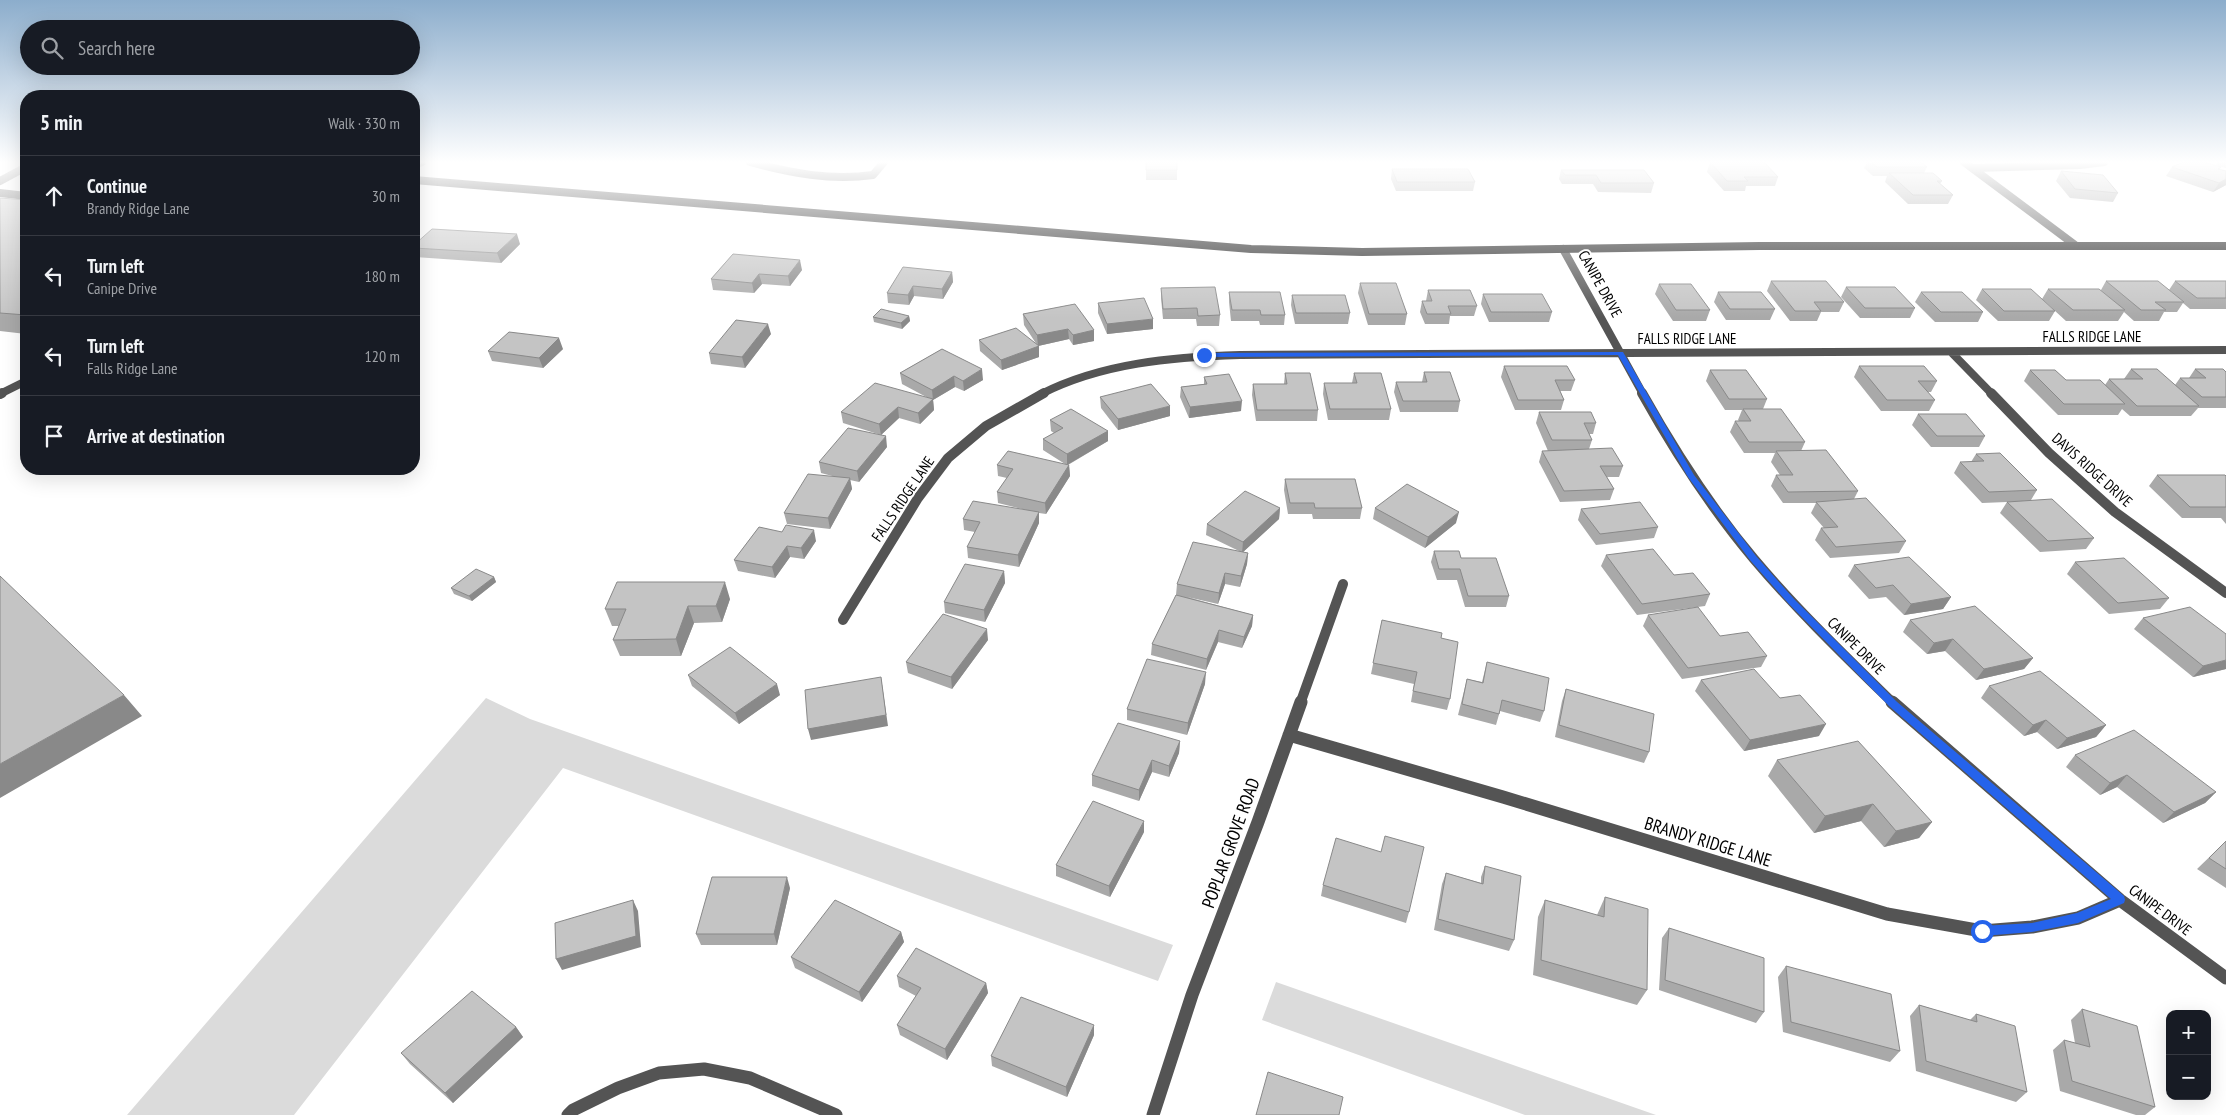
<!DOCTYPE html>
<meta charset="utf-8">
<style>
body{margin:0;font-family:"PT Sans Narrow",sans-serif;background:#242831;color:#f1f3f6}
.controls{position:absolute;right:15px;bottom:15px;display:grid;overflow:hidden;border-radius:10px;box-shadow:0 5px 20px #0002}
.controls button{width:45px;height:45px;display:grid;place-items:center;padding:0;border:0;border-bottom:1px solid #363941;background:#171b24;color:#f1f3f6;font:25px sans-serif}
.stop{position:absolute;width:15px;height:15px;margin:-11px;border:4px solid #2563eb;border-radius:50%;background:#fff}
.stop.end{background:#2563eb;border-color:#fff;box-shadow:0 1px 5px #0008}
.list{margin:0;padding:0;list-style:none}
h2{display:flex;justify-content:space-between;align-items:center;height:65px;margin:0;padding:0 20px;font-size:21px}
h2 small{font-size:16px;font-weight:400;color:#9ea1a6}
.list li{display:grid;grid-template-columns:32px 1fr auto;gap:15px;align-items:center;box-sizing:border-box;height:80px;padding:0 20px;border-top:1px solid #363941}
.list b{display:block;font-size:19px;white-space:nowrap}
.list p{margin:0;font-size:16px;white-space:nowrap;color:#9ea1a6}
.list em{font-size:16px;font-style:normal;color:#9ea1a6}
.icon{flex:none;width:28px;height:28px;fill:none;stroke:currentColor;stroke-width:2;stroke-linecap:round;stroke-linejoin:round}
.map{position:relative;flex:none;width:2226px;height:1115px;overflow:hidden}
.search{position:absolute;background:#171b24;box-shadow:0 5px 20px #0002;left:20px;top:20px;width:400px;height:55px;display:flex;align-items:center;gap:12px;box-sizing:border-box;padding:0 18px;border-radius:28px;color:#9ea1a6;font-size:19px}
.panel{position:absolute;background:#171b24;box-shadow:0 5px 20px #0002;left:20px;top:90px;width:400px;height:385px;border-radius:20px}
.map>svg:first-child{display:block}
.green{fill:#dbdbdb}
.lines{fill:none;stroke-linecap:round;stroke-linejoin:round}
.service{stroke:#545454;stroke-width:8}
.minor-far2{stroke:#545454;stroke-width:8}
.minor-far1{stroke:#545454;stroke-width:10}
.minor{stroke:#545454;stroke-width:13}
.secondary{stroke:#212121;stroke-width:8}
.wall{fill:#a9a9a9}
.shaded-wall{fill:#898989}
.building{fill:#c4c4c4;stroke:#898989}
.route{fill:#2563eb}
.labels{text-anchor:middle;stroke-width:4;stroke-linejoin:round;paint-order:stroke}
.street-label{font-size:15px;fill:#000;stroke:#fff}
.near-street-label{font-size:18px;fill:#000;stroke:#fff}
</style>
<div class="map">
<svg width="2226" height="1115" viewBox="0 0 2226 1115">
<rect width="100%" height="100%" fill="#fff"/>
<path class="green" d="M486,698l44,21 643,226 -15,36 -595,-213 -269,347h-167z
M1276,982l380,133h-131l-263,-95z"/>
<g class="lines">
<path class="service" d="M0,181l26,-14
M0,193l26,3"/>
<path class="minor-far2" d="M750,162c40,11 81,19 123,13l11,-13
M1964,162l111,83
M414,165l8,-3
M1974,168l106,-3 24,-3
M1563,249l80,145
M1951,352l41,42
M0,394l26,-13
M1041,394c61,-31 131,-37 199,-39l986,-5"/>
<path class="minor-far1" d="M1642,393c33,59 69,115 112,166 43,51 92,98 140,145
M1991,393l58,60 66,59 111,81
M0,394l2,-1
M843,620l75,-122 30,-40 38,-32 58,-33
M1300,704l43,-120"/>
<path class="minor" d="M1892,702l228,198 106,78
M1289,735l214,62 384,117 95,17 50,-4 46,-9 42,-18
M568,1115l5,-5 45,-22 41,-15 45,-4 46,9 86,37
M1153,1115l39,-120 66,-173 43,-120"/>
<path class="secondary" d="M414,180l837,69 111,3 397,-6h467"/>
</g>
<path class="wall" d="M1146,162h31v18h-31z
M1710,162l68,15 -3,9h-29l-1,5h-21l-17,-19z
M1865,162h56l6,5 -3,6 18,8 -2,3 13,11 -5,9h-40l-23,-22 2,-6h-14l-9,-8 3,-5z
M2218,162h8v6l-10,-3z
M2172,167h49l-1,2 6,2v14l-13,7 -47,-16z
M1392,169l83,13 -2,9h-77l-5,-12z
M1561,170l93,13 -3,10 -53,-1 -5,-8h-31l-3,-5z
M2061,171l57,22 -5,9 -43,-4 -14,-17z
M0,198l26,2v134l-26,-3z
M520,244l-19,19 -86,-6 -1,-2v-10z
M733,254l69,16 -12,16 -28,-2 -8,9 -41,-3 -2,-11z
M952,272l1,10 -10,17 -29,-3 -5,9 -21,-2 -1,-10z
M1771,281l73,21 -5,10h-18l-4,9h-27l-23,-30z
M2106,281l63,9 6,-9h51v28h-36l-7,-6 -6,9h-13l-5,9h-25l-10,-9 -6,9h-52l-24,-22 6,-10 53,1z
M1360,283l47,31 -2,11h-37l-10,-32z
M1659,284l51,26 -4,11h-33l-18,-27z
M1846,287l69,21 -5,10h-50l-19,-21z
M1161,288l59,27 -1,11h-22l-1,-7h-33l-2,-21z
M1982,289l73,22 -6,10h-51l-22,-21z
M1428,290l49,16 -3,10h-24l-1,8h-24l-5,-12 2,-11h4z
M1229,292l56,23 -1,10h-24l-1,-4h-28l-2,-19z
M1718,292l57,17 -5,11h-44l-12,-18z
M1921,292l62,20 -5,10h-43l-20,-20z
M1483,294l69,18 -3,10h-60l-8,-18z
M1292,295l58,18 -2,11h-53l-4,-19z
M1098,303l55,26 -46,5 -9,-21z
M1075,304l19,37 -21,4 -4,-6 -31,7h1v11l-37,13 -22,-19 -1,-11 58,5 -13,-20 -1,-11z
M909,316l1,5 -8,8 -28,-7 -1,-5z
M771,334l-26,34 -34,-4 -2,-11z
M563,349l-20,19 -51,-7 -4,-10z
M942,349l41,31 -19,11 -9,-4 -22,13 1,10 -14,14 -21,-6 -18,17 -38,-12 -2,-11 89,-13 -28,-15 -2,-11z
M1504,366l71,14 -4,11h-11l4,9 -3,10h-46l-14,-33z
M1859,366l78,15 -6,11h-4l8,8 -6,11h-48l-27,-34z
M2131,369l44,16 5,-7h9l6,-9 31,3v36h-28l-7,8h-61l-8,-7 -4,6h-60l-34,-34 6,-11 36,10 39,5 4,-6h15z
M1710,370l57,29 -4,10 42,33 -4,9 57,40 -4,8 52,42 -7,12 -69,5 -15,-18 6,-12h3l-13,-15 5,-10h-33l-12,-17 5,-11h4l-9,-13 4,-9h-31l-14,-21 5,-11h4l-1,-1 4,-10h-17l-19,-29z
M1424,372l36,29 -2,11h-58l-6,-20 2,-10h26z
M1285,373l33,37 -1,11h-61l-4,-26 1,-11h31z
M1354,373l37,36 -2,11h-61l-5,-26 1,-11h28z
M1204,377l37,34 -52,7 -9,-21 1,-10 23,-3z
M1100,397l70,19 -52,14 -17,-22z
M1539,412l57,11 -3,11h-4l3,6 -3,9 34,17 -4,11h-12l7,12 -4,11 -50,2 -21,-40 3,-11h6l-12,-28z
M1918,414l67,22 -6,11h-48l-19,-22z
M1050,420l58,11v10l-40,24h1l1,11 -24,38 -7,-1v10l-20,44 -51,-9 -1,-11 8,-15 -11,-2 -1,-11 63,-9 -28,-7 -1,-11 10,-14 -9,-2 -1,-11 68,-1 -22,-14v-11l11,-6 -3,-2z
M887,447l-28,35 -9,-2 2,9 -22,40 -43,-5 -3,-11 52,-36 -15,-4 -2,-11z
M1976,454l61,36 -6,10 63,38 -8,11 -46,3 -40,-39 7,-11 -25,1 -28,-30 6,-11h11z
M2157,475l69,1v48l-5,-6h-39l-33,-32z
M1285,479l77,29 -2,11h-47l-1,-5h-24l-4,-24z
M1280,508l-1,11 -36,33 5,1 -1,11 -7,23 -15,-3 -7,20 -31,-7 66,18 -1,11 -10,22 -24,-6 -12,28 -55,-15 1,-11 24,-49 1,-11 62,-33 -33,-16 1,-11z
M1375,508l81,15 -31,25 -52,-29z
M1581,509l77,18 -4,11 -58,7 -18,-25z
M759,527l57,14 -12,18 -14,-2 -15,21 -37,-7 -4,-11z
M1434,551l27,7 48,38 -3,11h-41l-8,-27h-20l-6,-18z
M1606,555l68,20 36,19 -5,12 -68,9 -36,-49z
M2075,562l94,36 -9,11 -51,5 -42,-40z
M1854,565l97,32 -8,12 -39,6 -18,-18 -17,2 -21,-23z
M1004,571l1,12 -20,39 -40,-9 -1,-11z
M494,577l2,5 -24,19 -18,-7 -3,-6z
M730,599l-8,23 -28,1 -13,33h-61l-7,-16 6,-14h-7l-7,-17z
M1648,615l72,21 47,20 -6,11 -79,12 -39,-53z
M2143,618l83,51 -33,8 -59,-48z
M1382,620l59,18 9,61 -3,11 -36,-8 3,-18 -43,-10z
M1910,620l123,38 -9,11 -48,11 -31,-29 -18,3 -24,-22z
M988,640l-36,49 -44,-16 -2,-11z
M1487,662l57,49 -4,11 -40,-11 -4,14 -38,-10 9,-36 15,3z
M688,675l92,20 -41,29 -47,-38z
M1701,680l79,18 39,38 -75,15 -49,-60z
M1205,684l-18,51 -60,-15v-11z
M1989,686l117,39 -10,12 -39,12 -20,-17 -13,4 -43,-38z
M1566,689l83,63 -5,11 -89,-26 7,-36z
M1180,741l-1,12 -10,24 -17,-5 -13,29 -47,-15v-11z
M2075,755l141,37 -11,11 -42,20 -46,-36 -17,8 -34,-28z
M1777,760l155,62 -13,16 -35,9 -23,-26 -47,12 -46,-57z
M1144,832l-34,65 -54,-21v-11z
M2226,841v47l-29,-19z
M1381,852l28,60 -3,11 -85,-27 2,-11z
M1485,866l29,74 -5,11 -75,-21 8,-46 4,-11 35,10v-6z
M790,888l-13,57h-76l-5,-11z
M1605,897l42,93 -10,15 -104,-30 5,-58 7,-17 52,15z
M1669,928l95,84 -8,11 -97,-33 3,-52z
M901,932l3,10 -42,60 -67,-34 -4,-11z
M1786,966l114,85 -10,11 -107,-30 -5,-55z
M897,976l89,7 2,10 -41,67 -47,-25 -3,-10 19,-29 -17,-9z
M1919,1005l51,15 6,-6 51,78 -11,10 -100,-31 -6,-55z
M2082,1009l73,98 -10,8h-9l-76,-24 -7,-41 11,-10 11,3 -4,-23z
M516,1027l7,10 -70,66 -43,-39 -9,-11z
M1094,1035l-27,62 -75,-31 -1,-10z"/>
<path class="shaded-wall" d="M2226,179v6l-13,7 6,-9z
M517,234l3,10 -19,19 -4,-10z
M800,260l2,10 -12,16 -2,-10z
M952,272l1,10 -10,17 -1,-10z
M759,274l3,10 -8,9 -2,-10z
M913,286l1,10 -5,9 -1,-10z
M909,316l1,5 -8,8 -1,-6z
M1153,319v10l-46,5v-10z
M768,324l3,10 -26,34 -3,-11z
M1068,329l1,10 -31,7 -1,-11z
M1094,330v11l-21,4v-10z
M559,338l4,11 -20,19 -4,-10z
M1039,346v11l-37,13 -1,-10z
M982,369l1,11 -19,11 -1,-10z
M954,376l1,11 -22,13 -1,-10z
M933,399l1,11 -14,14 -2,-11z
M1242,401l-1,10 -52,7 1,-11z
M1170,406v10l-52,14v-11z
M898,407l1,11 -18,17 -2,-11z
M1108,431v10l-41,24v-11z
M886,436l1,11 -28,35 -2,-11z
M1069,465l1,11 -24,38 -1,-11z
M850,478l2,11 -22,40 -2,-11z
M1280,508l-1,11 -37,34 1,-11z
M1039,512v11l-20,44 -1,-12z
M1459,512l-3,11 -31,25 3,-11z
M814,530l2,11 -12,18 -3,-11z
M787,546l3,11 -15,21 -3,-11z
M1248,553l-1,11 -7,23 1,-11z
M1004,571l1,12 -20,39 -1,-12z
M1225,573v11l-7,20 1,-11z
M494,577l2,5 -24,19 -3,-5z
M725,582l5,17 -8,23 -6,-16z
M1951,597l-8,12 -39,6 7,-11z
M688,606l6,17 -13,33 -5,-17z
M1253,615l-1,11 -10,22 2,-11z
M987,629l1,11 -36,49 -1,-12z
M1219,630l-1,12 -12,28 1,-11z
M1953,639l-8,12 -18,3 7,-11z
M2033,658l-9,11 -48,11 8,-11z
M2226,660v9l-33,8 10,-11z
M1206,672l-1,12 -18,51 1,-12z
M881,677l7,49 -77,14 -3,-11z
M777,684l3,11 -41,29 -4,-11z
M124,695l18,21 -142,82v-34z
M2046,720l-9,12 -13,4 9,-11z
M1826,724l-7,12 -75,15 6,-11z
M2106,725l-10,12 -39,12 10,-11z
M1180,741l-1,12 -10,24v-11z
M1152,760v12l-13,29v-11z
M2127,775l-10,12 -17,8 10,-12z
M2216,792l-11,11 -42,20 11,-11z
M1873,804l-12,17 -47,12 11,-17z
M1144,821v11l-34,65 -1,-11z
M1932,822l-13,16 -35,9 12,-16z
M787,877l3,11 -13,57 -3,-11z
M633,900l5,11 3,36 -79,23 -6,-11z
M901,932l3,10 -42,60 -3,-10z
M986,983l2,10 -41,67 -2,-11z
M1094,1025v10l-27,62 -1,-10z
M516,1027l7,10 -70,66 -8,-10z"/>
<path class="building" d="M1146,162h31v8h-31z
M1710,162h54l14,15h-34l4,4h-21z
M1871,162h50l6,5h-50z
M2183,162h21l17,5 -3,2 8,2v8l-7,4 -47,-16z
M1392,169h76l7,13h-78z
M1561,170h83l10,13h-53l-5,-8h-31z
M2061,171l42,4 15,18 -43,-4z
M1889,173h44l9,8h-5l16,14h-40z
M0,198l26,2v115l-26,-2z
M432,229l85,5 -20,19 -83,-5v-3z
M733,254l67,6 -12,16 -29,-2 -7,9 -41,-4z
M903,267l49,5 -10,17 -29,-3 -5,9 -21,-2z
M1771,281h55l18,21h-30l7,9h-26z
M2106,281h52l26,21h-29l11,8h-25z
M2175,281h51v17h-29z
M1360,283h36l11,31h-38z
M1659,284h32l19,26h-34z
M1215,287l5,28 -22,1 -1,-8 -34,1 -2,-21z
M1846,287h49l20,21h-50z
M1982,289h49l24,22h-51z
M2048,289h51l26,21h-52z
M1428,290h42l7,16h-29l3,8h-24l-5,-13h10z
M1229,292h51l5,23h-24l-1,-5h-28z
M1718,292h43l14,17h-45z
M1921,292h41l21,20h-42z
M1483,294h59l10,18h-61z
M1292,295h53l5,18h-54z
M1144,298l9,21 -46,5 -9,-21z
M1075,304l19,26 -21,5 -5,-6 -31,6 -14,-21z
M881,309l28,7 -8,7 -28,-6z
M736,320l32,4 -26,33 -33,-4z
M1016,328l23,18 -38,14 -22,-20z
M509,332l50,6 -20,20 -51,-7z
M942,349l40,20 -19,12 -9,-5 -22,14 -32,-17z
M1504,366h63l8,14h-20l9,20h-46z
M1859,366h65l13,15h-19l17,19h-48z
M2131,369h26l42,37h-62l-28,-27h34z
M2195,369h28l3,3v25h-24l-22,-19h26z
M1710,370h36l21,29h-38z
M2030,370h25l11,10h34l25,24h-61z
M1424,372h26l10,29h-57l-7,-19h31z
M1285,373h25l8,37h-61l-4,-26h34z
M1354,373h27l10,36h-61l-6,-26h33z
M1229,374l13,27 -52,6 -9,-20 26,-3 -3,-7z
M875,383l58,16 -15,14 -20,-6 -19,17 -38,-12z
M1151,384l19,22 -52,13 -18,-22z
M1071,409l37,22 -41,23 -24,-15 20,-11 -13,-8z
M1743,409h38l24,33h-56l-14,-21h16z
M1539,412h52l5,11h-12l8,17h-40z
M1918,414h48l19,22h-48z
M848,428l38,8 -29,35 -38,-9z
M1612,448l11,18h-23l14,23 -50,2 -22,-40z
M1826,450l32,41 -70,1 -12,-17h17l-17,-24z
M1008,451l61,14 -24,38 -48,-11 16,-23 -16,-4z
M2000,453l37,37 -48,2 -29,-30 24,-1 -8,-7z
M808,474l42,4 -22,40 -44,-5z
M2157,475h68l1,1v31h-36z
M1285,479h70l7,29h-47l-1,-5h-24z
M1407,484l52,28 -31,25 -53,-29z
M1245,491l35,17 -37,34 -36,-18z
M1866,498l40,43 -70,6 -15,-19 17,-1 -22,-25z
M2052,499l42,39 -46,3 -41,-39z
M973,501l66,11 -21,43 -51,-8 13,-25 -17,-3z
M1640,502l18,25 -58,7 -19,-25z
M786,525l28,5 -13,18 -14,-2 -15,21 -38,-7 25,-33 23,5z
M1193,542l55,11 -7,23 -16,-3 -6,20 -42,-9z
M1653,549l21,26 19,-2 17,21 -68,10 -36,-49z
M1434,551h25l2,7h35l13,38h-41l-8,-27h-21z
M1909,557l42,40 -40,7 -18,-19 -17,3 -22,-23z
M2124,558l45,40 -51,5 -43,-41z
M965,564l39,7 -20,39 -40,-8z
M476,569l18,8 -25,19 -18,-8z
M0,576l124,119 -124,69z
M617,582h108l-9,24h-28l-12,33 -63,1 13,-31h-21z
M1176,595l77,20 -9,22 -25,-7 -12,29 -55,-15z
M1975,606l58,52 -49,11 -31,-30 -19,4 -24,-23z
M1698,607l22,29 28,-4 19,24 -79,12 -40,-53z
M2190,607l36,27v26l-23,6 -60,-48z
M943,614l44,15 -36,48 -45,-15z
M1382,620l60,13 -1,5 17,4 -8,57 -37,-8 4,-19 -44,-9z
M730,647l47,37 -42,29 -47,-38z
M1147,659l59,13 -18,51 -61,-14z
M1487,662l62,16 -5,33 -42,-11 -3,14 -37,-10 5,-25 16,4z
M1754,669l26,29 20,-3 26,29 -76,16 -49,-60z
M2040,671l66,54 -39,13 -21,-18 -13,5 -44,-39z
M881,677l5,38 -78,14 -3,-39z
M1566,689l88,25 -5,38 -90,-27z
M1118,723l62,18 -11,25 -17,-6 -13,30 -47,-15z
M2134,730l82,62 -42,20 -47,-37 -17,8 -35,-28z
M1858,741l74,81 -36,9 -23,-27 -48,12 -48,-56z
M1093,801l51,20 -35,65 -53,-21z
M1385,836l39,11 -15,65 -86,-27 13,-47 45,14z
M2226,841v28l-17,-11z
M1485,866l36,10 -7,64 -76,-21 8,-46 37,11z
M712,877h75l-13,57h-78z
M1605,897l43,12 -1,81 -106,-30 4,-60 59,17z
M633,900l3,36 -80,23 -1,-36z
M835,900l66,32 -42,60 -68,-35z
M1669,928l95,30v54l-99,-32z
M916,948l70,35 -41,66 -48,-24 24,-37 -24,-12z
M1786,966l105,28 9,57 -109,-29z
M472,991l44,36 -71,66 -44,-40z
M1021,997l73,28 -28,62 -75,-31z
M1919,1005l58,17 -1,-8 39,12 12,66 -101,-31z
M2082,1009l55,17 18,81 -83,-26 -8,-41 26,7z
M1268,1072l75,25 -4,18h-83z"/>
<linearGradient id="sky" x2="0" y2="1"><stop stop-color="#8cadcc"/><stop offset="0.51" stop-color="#fff"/><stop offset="1" stop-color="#fff" stop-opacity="0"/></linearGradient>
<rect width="2226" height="318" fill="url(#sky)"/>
<path class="route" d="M1623,352l71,123 62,81 38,43 102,102 228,195 1,4 -1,3 -46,20 -46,9 -50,4 -4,-2 -2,-3 6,-5 50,-3 45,-10 34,-14 -222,-193 -101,-103 -38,-43 -62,-83 -70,-122 -414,2 -4,-2 4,-2z"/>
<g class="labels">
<g class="street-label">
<text transform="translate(1600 284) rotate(61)" y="5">CANIPE DRIVE</text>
<text x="2092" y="342">FALLS RIDGE LANE</text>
<text x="1687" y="344">FALLS RIDGE LANE</text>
<text transform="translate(2092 470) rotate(42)" y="5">DAVIS RIDGE DRIVE</text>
<text transform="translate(903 499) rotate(-56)" y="5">FALLS RIDGE LANE</text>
<text transform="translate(1856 646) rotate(45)" y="5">CANIPE DRIVE</text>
<text transform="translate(2160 910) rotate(37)" y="5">CANIPE DRIVE</text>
</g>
<g class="near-street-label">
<text transform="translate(1708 842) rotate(17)" y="6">BRANDY RIDGE LANE</text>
<text transform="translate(1231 843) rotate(-70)" y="6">POPLAR GROVE ROAD</text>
</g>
</g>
</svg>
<div class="controls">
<button>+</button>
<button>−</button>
</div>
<div class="stop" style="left:1982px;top:931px"></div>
<div class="stop end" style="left:1204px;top:355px"></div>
<div class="search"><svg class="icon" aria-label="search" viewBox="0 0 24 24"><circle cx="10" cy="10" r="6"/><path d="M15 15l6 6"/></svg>Search here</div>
<section class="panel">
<h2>5 min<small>Walk · 330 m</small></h2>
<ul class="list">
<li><svg class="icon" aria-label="ahead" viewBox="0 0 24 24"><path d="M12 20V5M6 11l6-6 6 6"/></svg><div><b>Continue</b><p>Brandy Ridge Lane</p></div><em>30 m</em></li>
<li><svg class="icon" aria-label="left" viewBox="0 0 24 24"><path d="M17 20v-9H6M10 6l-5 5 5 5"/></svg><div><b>Turn left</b><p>Canipe Drive</p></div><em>180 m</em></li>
<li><svg class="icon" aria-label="left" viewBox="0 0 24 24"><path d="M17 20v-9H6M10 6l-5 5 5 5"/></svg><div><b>Turn left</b><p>Falls Ridge Lane</p></div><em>120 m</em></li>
<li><svg class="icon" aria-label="arrive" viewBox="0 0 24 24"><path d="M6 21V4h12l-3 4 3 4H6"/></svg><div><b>Arrive at destination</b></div></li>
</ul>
</section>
</div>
